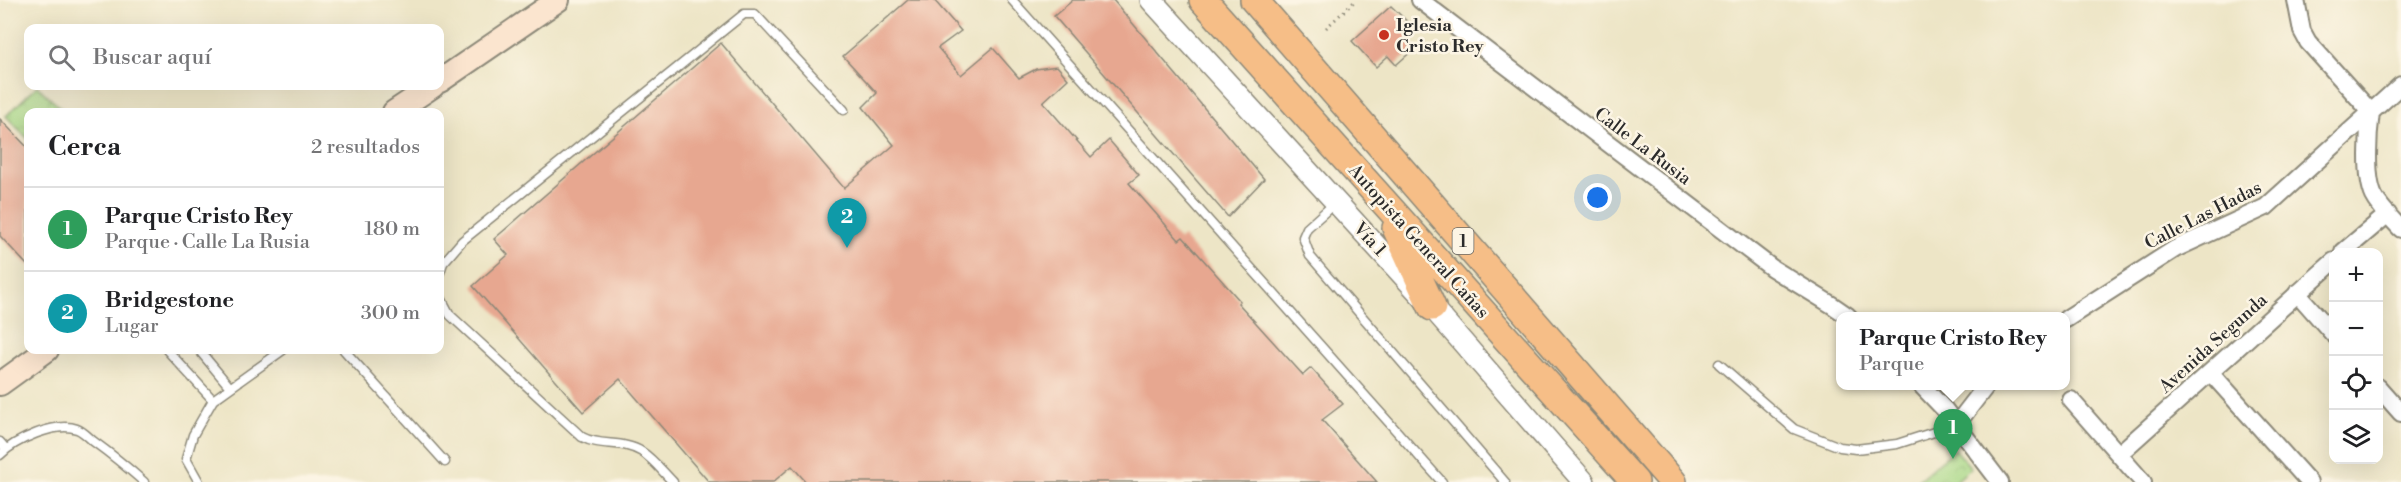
<!DOCTYPE html>
<html lang="es">
<meta charset="utf-8">
<style>
body{margin:0;font-family:"Libre Bodoni",serif;background:#f2f2f2;color:#202124}
.controls{position:absolute;right:18px;bottom:18px;display:grid;overflow:hidden;border-radius:12px;box-shadow:0 6px 24px #0002}
.controls button{width:54px;height:54px;display:grid;place-items:center;padding:0;border:0;border-bottom:2px solid #e0e0e0;background:#fff;color:#202124;font:30px sans-serif}
.you{position:absolute;left:1598px;top:198px;width:21px;height:21px;margin:-15px;border:4px solid #fff;border-radius:50%;background:#1a73e8;box-shadow:0 0 0 9px #1a73e833}
.badge{display:grid;place-items:center;width:39px;height:39px;border-radius:50%;background:#111827;color:#fff;font-size:20px;font-weight:700}
.pin{position:absolute;translate:-50% -50px;filter:drop-shadow(0 2px 3px #0008)}
.pin::after{content:'';position:absolute;top:32px;width:21px;height:18px;background:inherit;clip-path:polygon(0 0,100% 0,50% 100%)}
.popup{position:absolute;left:1836px;top:312px;width:234px;height:78px;box-sizing:border-box;display:grid;place-content:center;border-radius:12px;background:#fff;filter:drop-shadow(0 2px 4px #0005);font-size:20px;white-space:nowrap;color:#757577}
.popup b{font-size:22px;color:#202124}
.popup::after{content:'';position:absolute;left:50%;top:100%;margin-left:-12px;border:12px solid transparent;border-top-color:#fff}
.list{margin:0;padding:0;list-style:none}
h2{display:flex;justify-content:space-between;align-items:center;height:78px;margin:0;padding:0 24px;font-size:26px}
h2 small{font-size:20px;font-weight:400;color:#757577}
.list li{display:grid;grid-template-columns:39px 1fr auto;gap:18px;align-items:center;box-sizing:border-box;height:84px;padding:0 24px;border-top:2px solid #e0e0e0}
.list b{display:block;font-size:22px;white-space:nowrap}
.list p{margin:0;font-size:20px;white-space:nowrap;color:#757577}
.list em{font-size:20px;font-style:normal;color:#757577}
.icon{flex:none;width:33px;height:33px;fill:none;stroke:currentColor;stroke-width:2;stroke-linecap:round;stroke-linejoin:round}
.map{position:relative;flex:none;width:2401px;height:482px;overflow:hidden}
.search{position:absolute;background:#fff;box-shadow:0 6px 24px #0002;left:24px;top:24px;width:420px;height:66px;display:flex;align-items:center;gap:15px;box-sizing:border-box;padding:0 21px;border-radius:12px;color:#757577;font-size:22px}
.panel{position:absolute;background:#fff;box-shadow:0 6px 24px #0002;left:24px;top:108px;width:420px;height:246px;border-radius:12px}
.map>svg:first-child{display:block}
.park{fill:url(#park-crowns);stroke:#6a8258;stroke-width:1.5}
.building{fill:#e7a790}
.lines{fill:none;stroke-linecap:round;stroke-linejoin:round}
.service-casing{stroke:#8c8878;stroke-width:11}
.minor-casing{stroke:#8c8878;stroke-width:20}
.tertiary-casing{stroke:#8c8878;stroke-width:24}
.secondary-casing{stroke:#8c8878;stroke-width:26}
.trunk-casing{stroke:#8c8878;stroke-width:30}
.path{stroke:#8c8878;stroke-width:3;stroke-dasharray:1.5 4.5;stroke-linecap:butt}
.service{stroke:#fff;stroke-width:8}
.minor{stroke:#fff;stroke-width:16}
.tertiary{stroke:#fff;stroke-width:21}
.secondary{stroke:#fbe5cf;stroke-width:22}
.trunk{stroke:#f6be87;stroke-width:27}
.poi-dot{fill:#c8321e;stroke:#fcf5e5;stroke-width:2}
.labels{text-anchor:middle;stroke-width:5;stroke-linejoin:round;paint-order:stroke}
.shield{fill:#fcf5e5;stroke:#6a6863;stroke-width:1.5}
.shield-label{font-size:16px;font-weight:bold;fill:#2b2b2b}
.poi-label{font-size:18px;font-weight:bold;fill:#2b2b2b;stroke:#fcf5e5;text-anchor:start}
.street-label{font-size:18px;fill:#2b2b2b;stroke:#fcf5e5}
</style>
<div class="map">
<svg width="2401" height="482" viewBox="0 0 2401 482">
<defs>
<pattern id="park-crowns" width="20" height="18" patternUnits="userSpaceOnUse" patternTransform="scale(1.5)"><rect width="20" height="18" fill="#a8d886"/><path d="M2 6a3 3 0 1 1 6 0M12 15a3 3 0 1 1 6 0" fill="none" stroke="#91ba74"/></pattern>
</defs>
<rect width="100%" height="100%" fill="#fcf5e5"/>
<filter id="ink" filterUnits="userSpaceOnUse"><feTurbulence type="fractalNoise" baseFrequency=".0167" numOctaves="2"/><feDisplacementMap in="SourceGraphic" scale="12" xChannelSelector="R" yChannelSelector="G"/><feConvolveMatrix kernelMatrix="1 2 1 2 8 2 1 2 1" color-interpolation-filters="sRGB"/></filter>
<filter id="wash" filterUnits="userSpaceOnUse"><feTurbulence type="fractalNoise" baseFrequency=".008" numOctaves="4" result="noise"/><feDisplacementMap in="SourceGraphic" scale="24" xChannelSelector="R" yChannelSelector="G"/><feGaussianBlur stdDeviation="1.35" result="paint"/><feColorMatrix in="noise" values="0 0 0 0 0 0 0 0 0 0 0 0 0 0 0 0 0 1.4 0 .05"/><feComposite in="paint" operator="in"/></filter>
<g filter="url(#wash)">
<rect width="100%" height="100%" fill="#ede5c6"/>
<path class="park" d="M37,86l28,26h-37v27l-22,-23z
M1955,449l16,19 -16,14h-39z"/>
<g id="blocks">
<path class="building" d="M908,0h26l27,31 -23,17 23,27 32,-27 26,30 17,-9 21,-3 11,13 -25,23 48,55 18,-17 30,35 -10,8 50,57 4,-3 57,64 -2,2 65,72 8,-7 32,36 -21,16 55,62h-571l-14,-16 -19,16h-64l-89,-103 -37,33 -110,-126 35,-31 -14,-16 227,-196 123,145 50,-43 -31,-38 14,-14 -34,-37z
M1073,0h40l151,179 -36,38 -174,-201z
M1391,6l26,25 -11,9 8,9 -18,16 -8,-9 -12,11 -24,-26z
M0,119l28,29v118l-28,-30z"/>
</g>
</g>
<g filter="url(#ink)">
<use href="#blocks" fill-opacity="0" stroke="#8c8878" stroke-width="1.5"/>
<g class="lines">
<defs>
<path id="service" d="M1012,0l430,482
M1336,202l-29,26 -4,9 7,19 195,226
M440,272l3,-9 19,-22 282,-227h11l89,96
M440,296l10,19 132,122c18,10 42,3 60,15 11,7 21,20 31,30
M167,350l46,50
M199,350l30,36
M344,350l101,112
M1719,364l75,65 46,18 16,2 41,-5 59,-19
M0,442l6,7
M0,455c15,-15 56,-34 77,-26 6,2 11,8 16,12 18,13 34,26 51,41
M199,482l-13,-23 7,-24 20,-35 70,-50"/>
<path id="minor" d="M1420,0l352,268 60,37 16,11
M2296,0l6,31 6,11 63,70c-3,21 -6,65 3,84 6,12 18,23 27,33
M2343,252l45,-38
M2297,293l37,42
M2066,319l109,-70 91,-42 135,-122
M2211,373l98,109
M1922,386l23,24 55,72
M2378,387l23,26
M2071,400l72,82
M1956,425l30,-39
M2119,454l215,-193"/>
<path id="tertiary" d="M1151,0l281,307 152,175"/>
<path id="secondary" d="M440,81l118,-81
M394,112l39,-26
M0,384l47,-34"/>
<path id="trunk" d="M1203,0l432,482
M1254,0l419,482
M1396,228l36,79"/>
</defs>
<use href="#service" class="service-casing"/>
<use href="#minor" class="minor-casing"/>
<use href="#tertiary" class="tertiary-casing"/>
<use href="#secondary" class="secondary-casing"/>
<use href="#trunk" class="trunk-casing"/>
<path class="path" d="M1326,28l30,-28"/>
<use href="#service" class="service"/>
<use href="#minor" class="minor"/>
<use href="#tertiary" class="tertiary"/>
<use href="#secondary" class="secondary"/>
<use href="#trunk" class="trunk"/>
</g>
</g>
<circle class="poi-dot" cx="1384" cy="35" r="6"/>
<g class="labels">
<rect class="shield" x="1452.5" y="228" width="21" height="26" rx="4.5"/>
<g class="shield-label">
<text x="1463" y="247">1</text>
</g>
<g class="poi-label">
<text x="1396" y="31">Iglesia<tspan x="1396" dy="21">Cristo Rey</tspan></text>
</g>
<g class="street-label">
<text transform="translate(1643 146) rotate(37)" y="6">Calle La Rusia</text>
<text transform="translate(2203 215) rotate(-27)" y="6">Calle Las Hadas</text>
<text transform="translate(1370 239) rotate(47)" y="6">Vía 1</text>
<text transform="translate(1419 241) rotate(48)" y="6">Autopista General Cañas</text>
<text transform="translate(2213 343) rotate(-42)" y="6">Avenida Segunda</text>
</g>
</g>
</svg>
<div class="controls">
<button>+</button>
<button>−</button>
<button><svg class="icon" aria-label="locate" viewBox="0 0 24 24"><circle cx="12" cy="12" r="6"/><path d="M12 2v4M12 18v4M2 12h4M18 12h4"/></svg></button>
<button><svg class="icon" aria-label="layers" viewBox="0 0 24 24"><path d="M12 4l9 5-9 5-9-5zM3 14l9 5 9-5"/></svg></button>
</div>
<div class="you"></div>
<div class="pin badge" style="left:1953px;top:459px;background:#2e9e5b">1</div>
<div class="popup"><b>Parque Cristo Rey</b>Parque</div>
<div class="pin badge" style="left:847px;top:248px;background:#0f9aa8">2</div>
<div class="search"><svg class="icon" aria-label="search" viewBox="0 0 24 24"><circle cx="10" cy="10" r="6"/><path d="M15 15l6 6"/></svg>Buscar aquí</div>
<section class="panel">
<h2>Cerca<small>2 resultados</small></h2>
<ul class="list">
<li><span class="badge" style="background:#2e9e5b">1</span><div><b>Parque Cristo Rey</b><p>Parque · Calle La Rusia</p></div><em>180 m</em></li>
<li><span class="badge" style="background:#0f9aa8">2</span><div><b>Bridgestone</b><p>Lugar</p></div><em>300 m</em></li>
</ul>
</section>
</div>
